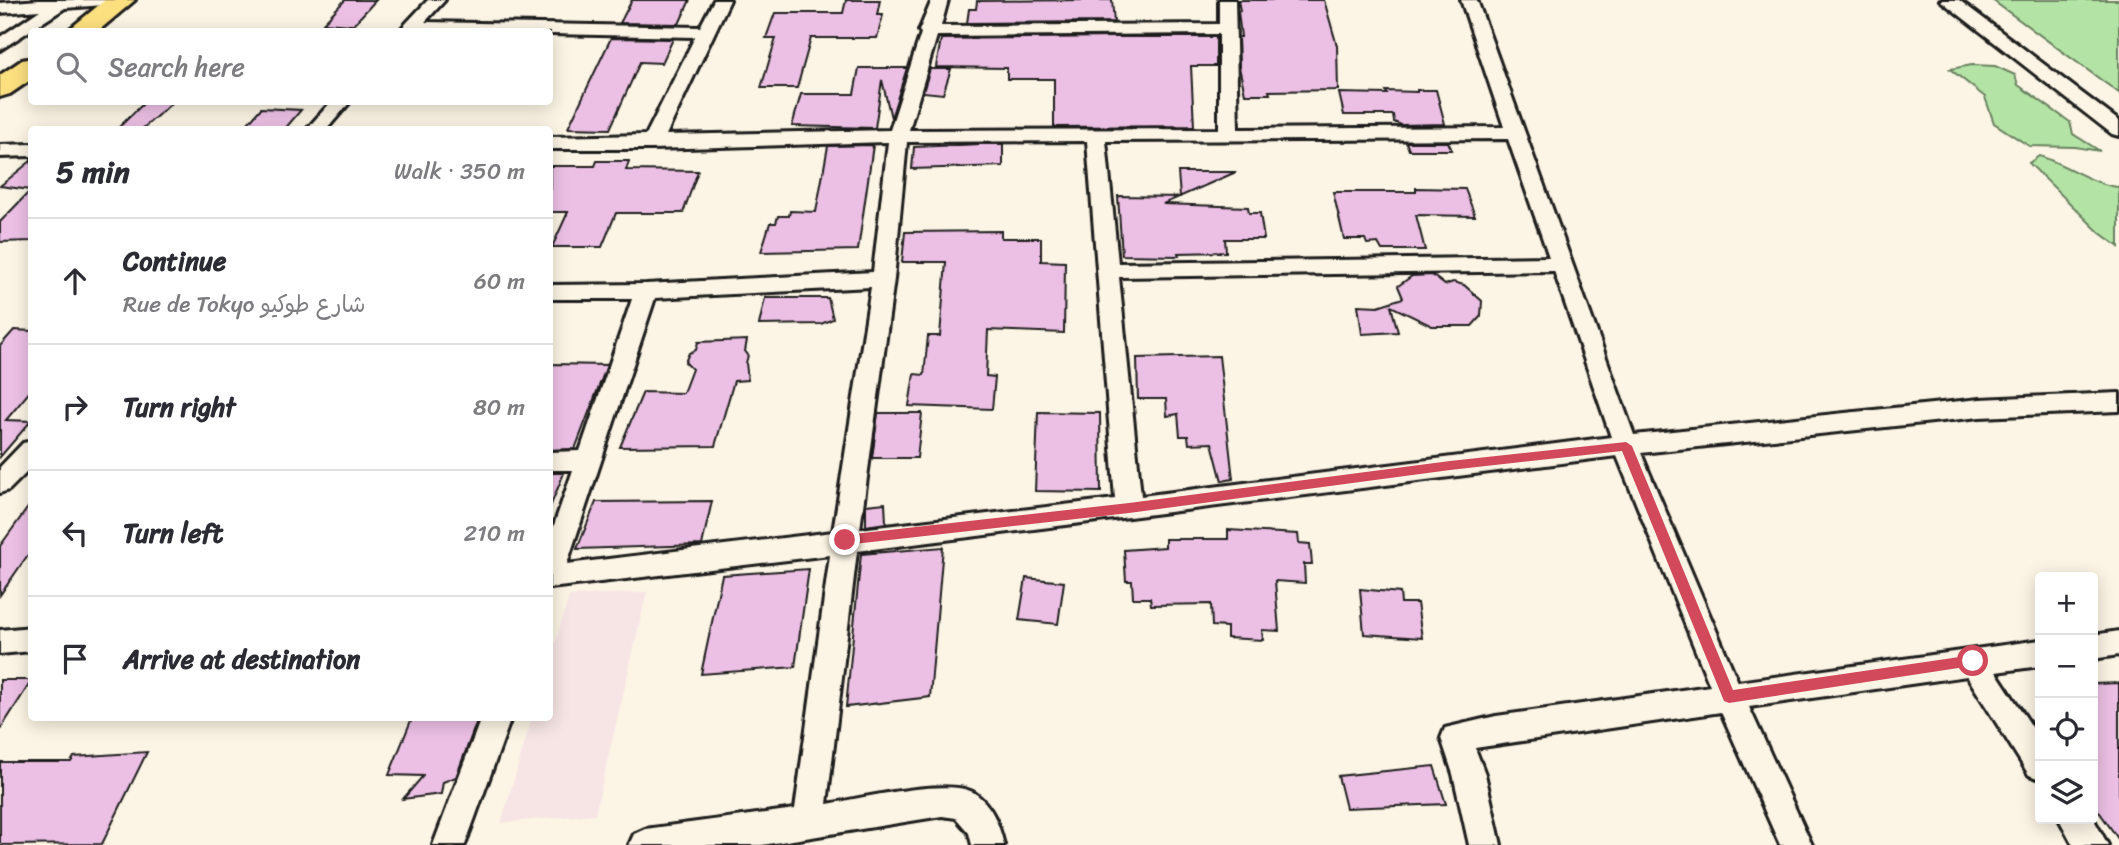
<!DOCTYPE html>
<meta charset="utf-8">
<style>
body{margin:0;font-family:Sriracha,"Playpen Sans Arabic",sans-serif;background:#f7f7f7;color:#2b2b33}
.controls{position:absolute;right:21px;bottom:21px;display:grid;overflow:hidden;border-radius:7px;box-shadow:0 4px 18px #0003}
.controls button{width:63px;height:63px;display:grid;place-items:center;padding:0;border:0;border-bottom:2px solid #e1e1e2;background:#fff;color:#2b2b33;font:35px sans-serif}
.stop{position:absolute;width:21px;height:21px;margin:-16px;border:5px solid #d1495b;border-radius:50%;background:#fff}
.stop.end{background:#d1495b;border-color:#fff;box-shadow:0 2px 7px #0008}
.list{margin:0;padding:0;list-style:none}
h2{display:flex;justify-content:space-between;align-items:center;height:91px;margin:0;padding:0 28px;font-size:30px}
h2 small{font-size:23px;font-weight:400;color:#7c7c81}
.list li{display:grid;grid-template-columns:46px 1fr auto;gap:21px;align-items:center;box-sizing:border-box;height:126px;padding:0 28px;border-top:2px solid #e1e1e2}
.list b{display:block;font-size:26px;white-space:nowrap}
.list p{margin:0;font-size:23px;white-space:nowrap;color:#7c7c81}
.list em{font-size:23px;font-style:normal;color:#7c7c81}
.icon{flex:none;width:38px;height:38px;fill:none;stroke:currentColor;stroke-width:2;stroke-linecap:round;stroke-linejoin:round}
.map{position:relative;flex:none;width:2119px;height:845px;overflow:hidden}
.search{position:absolute;background:#fff;box-shadow:0 4px 18px #0003;left:28px;top:28px;width:525px;height:77px;display:flex;align-items:center;gap:18px;box-sizing:border-box;padding:0 24px;border-radius:7px;color:#7c7c81;font-size:26px}
.panel{position:absolute;background:#fff;box-shadow:0 4px 18px #0003;left:28px;top:126px;width:525px;height:595px;border-radius:7px}
.map>svg:first-child{display:block}
.built{fill:#f7e5e5}
.green{fill:#b3e4a5;stroke:#688060;stroke-width:2}
.building{fill:#ecc0e5;stroke:#1c1c1c;stroke-width:2}
.lines{fill:none;stroke-linecap:round;stroke-linejoin:round}
.minor-casing{stroke:#1c1c1c;stroke-width:6}
.trunk-casing{stroke:#1c1c1c;stroke-width:6}
.minor{fill:#fcf5e5;fill-rule:evenodd}
.trunk{fill:#fce080;fill-rule:evenodd}
.route{fill:#d1495b}
</style>
<div class="map">
<svg width="2119" height="845" viewBox="0 0 2119 845">
<rect width="100%" height="100%" fill="#fcf5e5"/>
<filter id="ink" filterUnits="userSpaceOnUse"><feTurbulence type="fractalNoise" baseFrequency=".0143" numOctaves="2"/><feDisplacementMap in="SourceGraphic" scale="14" xChannelSelector="R" yChannelSelector="G"/><feConvolveMatrix kernelMatrix="1 2 1 2 8 2 1 2 1" color-interpolation-filters="sRGB"/></filter>
<g filter="url(#ink)">
<path class="built" d="M647,592l-52,222 -94,9 31,-105h18v-57l19,-65z"/>
<path class="green" d="M1992,0h127v93z
M1972,65l23,1 20,9 3,10 52,37 3,12 27,17 -25,-4 -46,-1 -35,-23 -9,-26 -35,-28z
M2039,156c25,7 56,30 80,31v60l-19,-14 -71,-70z"/>
<path class="building" d="M345,0h31l-23,25 -30,-2z
M632,0h58l-11,24 -59,-1z
M846,0h34l-3,15h6l-6,23h-66l-14,50h-36l15,-50h-10l9,-25h68z
M1088,0h24l2,22 -147,1 2,-14h7l1,-8z
M1238,0h86l13,46 1,44 -69,1 1,3h-25l-6,-27 -1,-30h3l-3,-26h2z
M1116,37h100v29h-25l3,60 -140,1v-48h-47v-11l-71,-1 5,-28z
M611,38l62,1 -11,24 -22,-1 -30,67 -42,-1z
M859,68h48l-16,50 -9,-38 -7,48 -83,-2 9,-32h53z
M930,69h21l-8,25 -20,-2z
M1417,90h19l9,34 -44,1 -7,-3 -1,-7h-49l-5,-22 48,1 -1,-3 31,1z
M145,102h28l-32,28h-25z
M261,108l40,2 -17,20h-42z
M1406,142h42l4,8h-43z
M981,144h22v22l-91,3 2,-22z
M873,145l-15,105 -97,2 9,-29h6l2,-7h11l1,-5 26,1 12,-66z
M32,160v81l-32,1v-20l31,-32 -31,-4z
M597,161h32l-3,9 72,1 -15,42h-67l-14,34h-50l16,-35h-18v-46h45z
M1178,172h58l-73,32 85,3 1,6h11l4,26h-39l1,13 -48,1 1,3 -57,-1 -4,-59 62,1z
M1416,188l49,1 10,27 -59,-1 9,35h-43l-4,-7 -11,1 -2,-5h-21l-11,-47h83z
M1001,231v7h40v23l24,1 -1,71 -76,-3 -2,46 9,1 -3,32 -83,-3 5,-32 10,1 4,-39h12l6,-74h-44l3,-30z
M1432,275l13,10 8,-3 11,3 18,16 -1,15 -9,10h-40l-41,-20 7,26 -36,2 -4,-29 20,1 25,-8 -5,-12 14,-10z
M765,298h63l5,21 -12,5 -62,1z
M14,330l18,1v58l-26,31 25,1 -31,36v-111z
M747,340l-2,11 3,4 -2,8 2,17 -14,1 -19,65 -95,1 23,-55 40,1 9,-24 -7,-7 4,-9 7,-3 2,-8z
M1219,356l14,123 -11,2 -10,-38 -23,1 -1,-8h-8l-2,-22 -11,2 -1,-17h-28l-1,-41z
M550,364l57,1 -32,84 -25,1z
M1038,412l62,1 1,79 -66,-1z
M878,413h44l-5,45h-45z
M550,473h14l-14,34v-35z
M712,501l-10,44 -125,4 19,-47z
M32,502v47l-32,46v-49z
M885,503l1,20 -20,3v-21z
M1228,530l70,4 1,9 11,1 2,20h-8l1,19 -30,-2 4,50 -17,-1 1,10 -36,-2v-11l-15,-1 -1,-22 -60,1 -1,-7h-17l-1,-17h-6l-2,-31 41,-3v-8h63z
M943,547l-13,150 -84,10 15,-153z
M809,569l-14,98 -94,7 21,-99z
M1026,578l38,4 -6,42 -39,-4z
M1360,589l40,4 1,10h16l5,35 -58,-4z
M0,680h32l-32,50z
M2119,683v157l-26,-37v-119z
M412,718h66l-22,59 -13,5 -2,12 -38,5 20,-23 -34,-1z
M147,752l-45,92 -102,1v-83h71l3,-5z
M1434,766l12,38 -100,4 -8,-32z"/>
<g class="lines">
<defs>
<path id="minor" d="M39,0h73l-8,5 -39,3 -65,42v-13l40,-27 -40,3v-10z
M428,0h17l-20,22 275,5 14,-27h16l-64,135 224,-5 31,-97 -2,-2 13,-31h16l-7,26 278,-2v-24h16l3,129 266,-2 -43,-127h16l157,435 346,-36 139,-6v18l-139,6 -339,36 97,229 302,-42v26l-44,6 44,67v40l-11,-4 -62,-99 -218,31 63,138h-32l-59,-133 -246,36 10,26 16,71h-32l-16,-71 -12,-36 4,-10 51,-12 214,-30 -93,-230 -760,95 -30,253c31,-5 126,-28 149,-10 17,13 23,31 28,51h-32l-3,-12 -13,-15 -14,-2 -180,29h-133l5,-11 11,-5 150,-20 35,-254 -280,33v-51l23,-67h-23v-18l30,-1 52,-152h-82v-14l96,-1 227,-12 15,-130 -236,7h-102v-12l96,-2 49,-98 -145,-3v-2h-152zM1219,34v95l-310,1 28,-94zM1508,139l41,118 -431,6 -12,-122zM1087,141l28,358 -255,30 34,-250 13,-137zM1554,271l57,166 -470,59 -22,-219zM871,287l-38,245 -266,32 88,-266z
M1940,0h19l160,121v15l-7,-2z
M331,102h19l-24,28h-20z
M32,144v12l-32,1v-12z
M32,441v26l-23,23 -9,3v-26l23,-24z
M32,627v24l-32,3v-24z
M2119,631v24l-26,4v-24z
M481,718h30l-46,127h-32z
M2093,818l15,27h-35l-14,-26z"/>
<path id="trunk" d="M105,0h30l-38,32h-31z
M32,58v21l-22,15 -10,3v-22l22,-15z"/>
</defs>
<use href="#minor" class="minor-casing"/>
<use href="#trunk" class="trunk-casing"/>
<use href="#minor" class="minor"/>
<use href="#trunk" class="trunk"/>
</g>
</g>
<path class="route" d="M1626,442l6,4 101,244 240,-35 5,2v8l-249,38 -5,-2 -102,-250 -172,19 -321,43 -284,32 -6,-5 6,-5 284,-32 321,-42z"/>
</svg>
<div class="controls">
<button>+</button>
<button>−</button>
<button><svg class="icon" aria-label="locate" viewBox="0 0 24 24"><circle cx="12" cy="12" r="6"/><path d="M12 2v4M12 18v4M2 12h4M18 12h4"/></svg></button>
<button><svg class="icon" aria-label="layers" viewBox="0 0 24 24"><path d="M12 4l9 5-9 5-9-5zM3 14l9 5 9-5"/></svg></button>
</div>
<div class="stop" style="left:1973px;top:661px"></div>
<div class="stop end" style="left:845px;top:540px"></div>
<div class="search"><svg class="icon" aria-label="search" viewBox="0 0 24 24"><circle cx="10" cy="10" r="6"/><path d="M15 15l6 6"/></svg>Search here</div>
<section class="panel">
<h2>5 min<small>Walk · 350 m</small></h2>
<ul class="list">
<li><svg class="icon" aria-label="ahead" viewBox="0 0 24 24"><path d="M12 20V5M6 11l6-6 6 6"/></svg><div><b>Continue</b><p>Rue de Tokyo شارع طوكيو</p></div><em>60 m</em></li>
<li><svg class="icon" aria-label="right" viewBox="0 0 24 24"><path d="M7 20v-9h11M14 6l5 5-5 5"/></svg><div><b>Turn right</b></div><em>80 m</em></li>
<li><svg class="icon" aria-label="left" viewBox="0 0 24 24"><path d="M17 20v-9H6M10 6l-5 5 5 5"/></svg><div><b>Turn left</b></div><em>210 m</em></li>
<li><svg class="icon" aria-label="arrive" viewBox="0 0 24 24"><path d="M6 21V4h12l-3 4 3 4H6"/></svg><div><b>Arrive at destination</b></div></li>
</ul>
</section>
</div>
